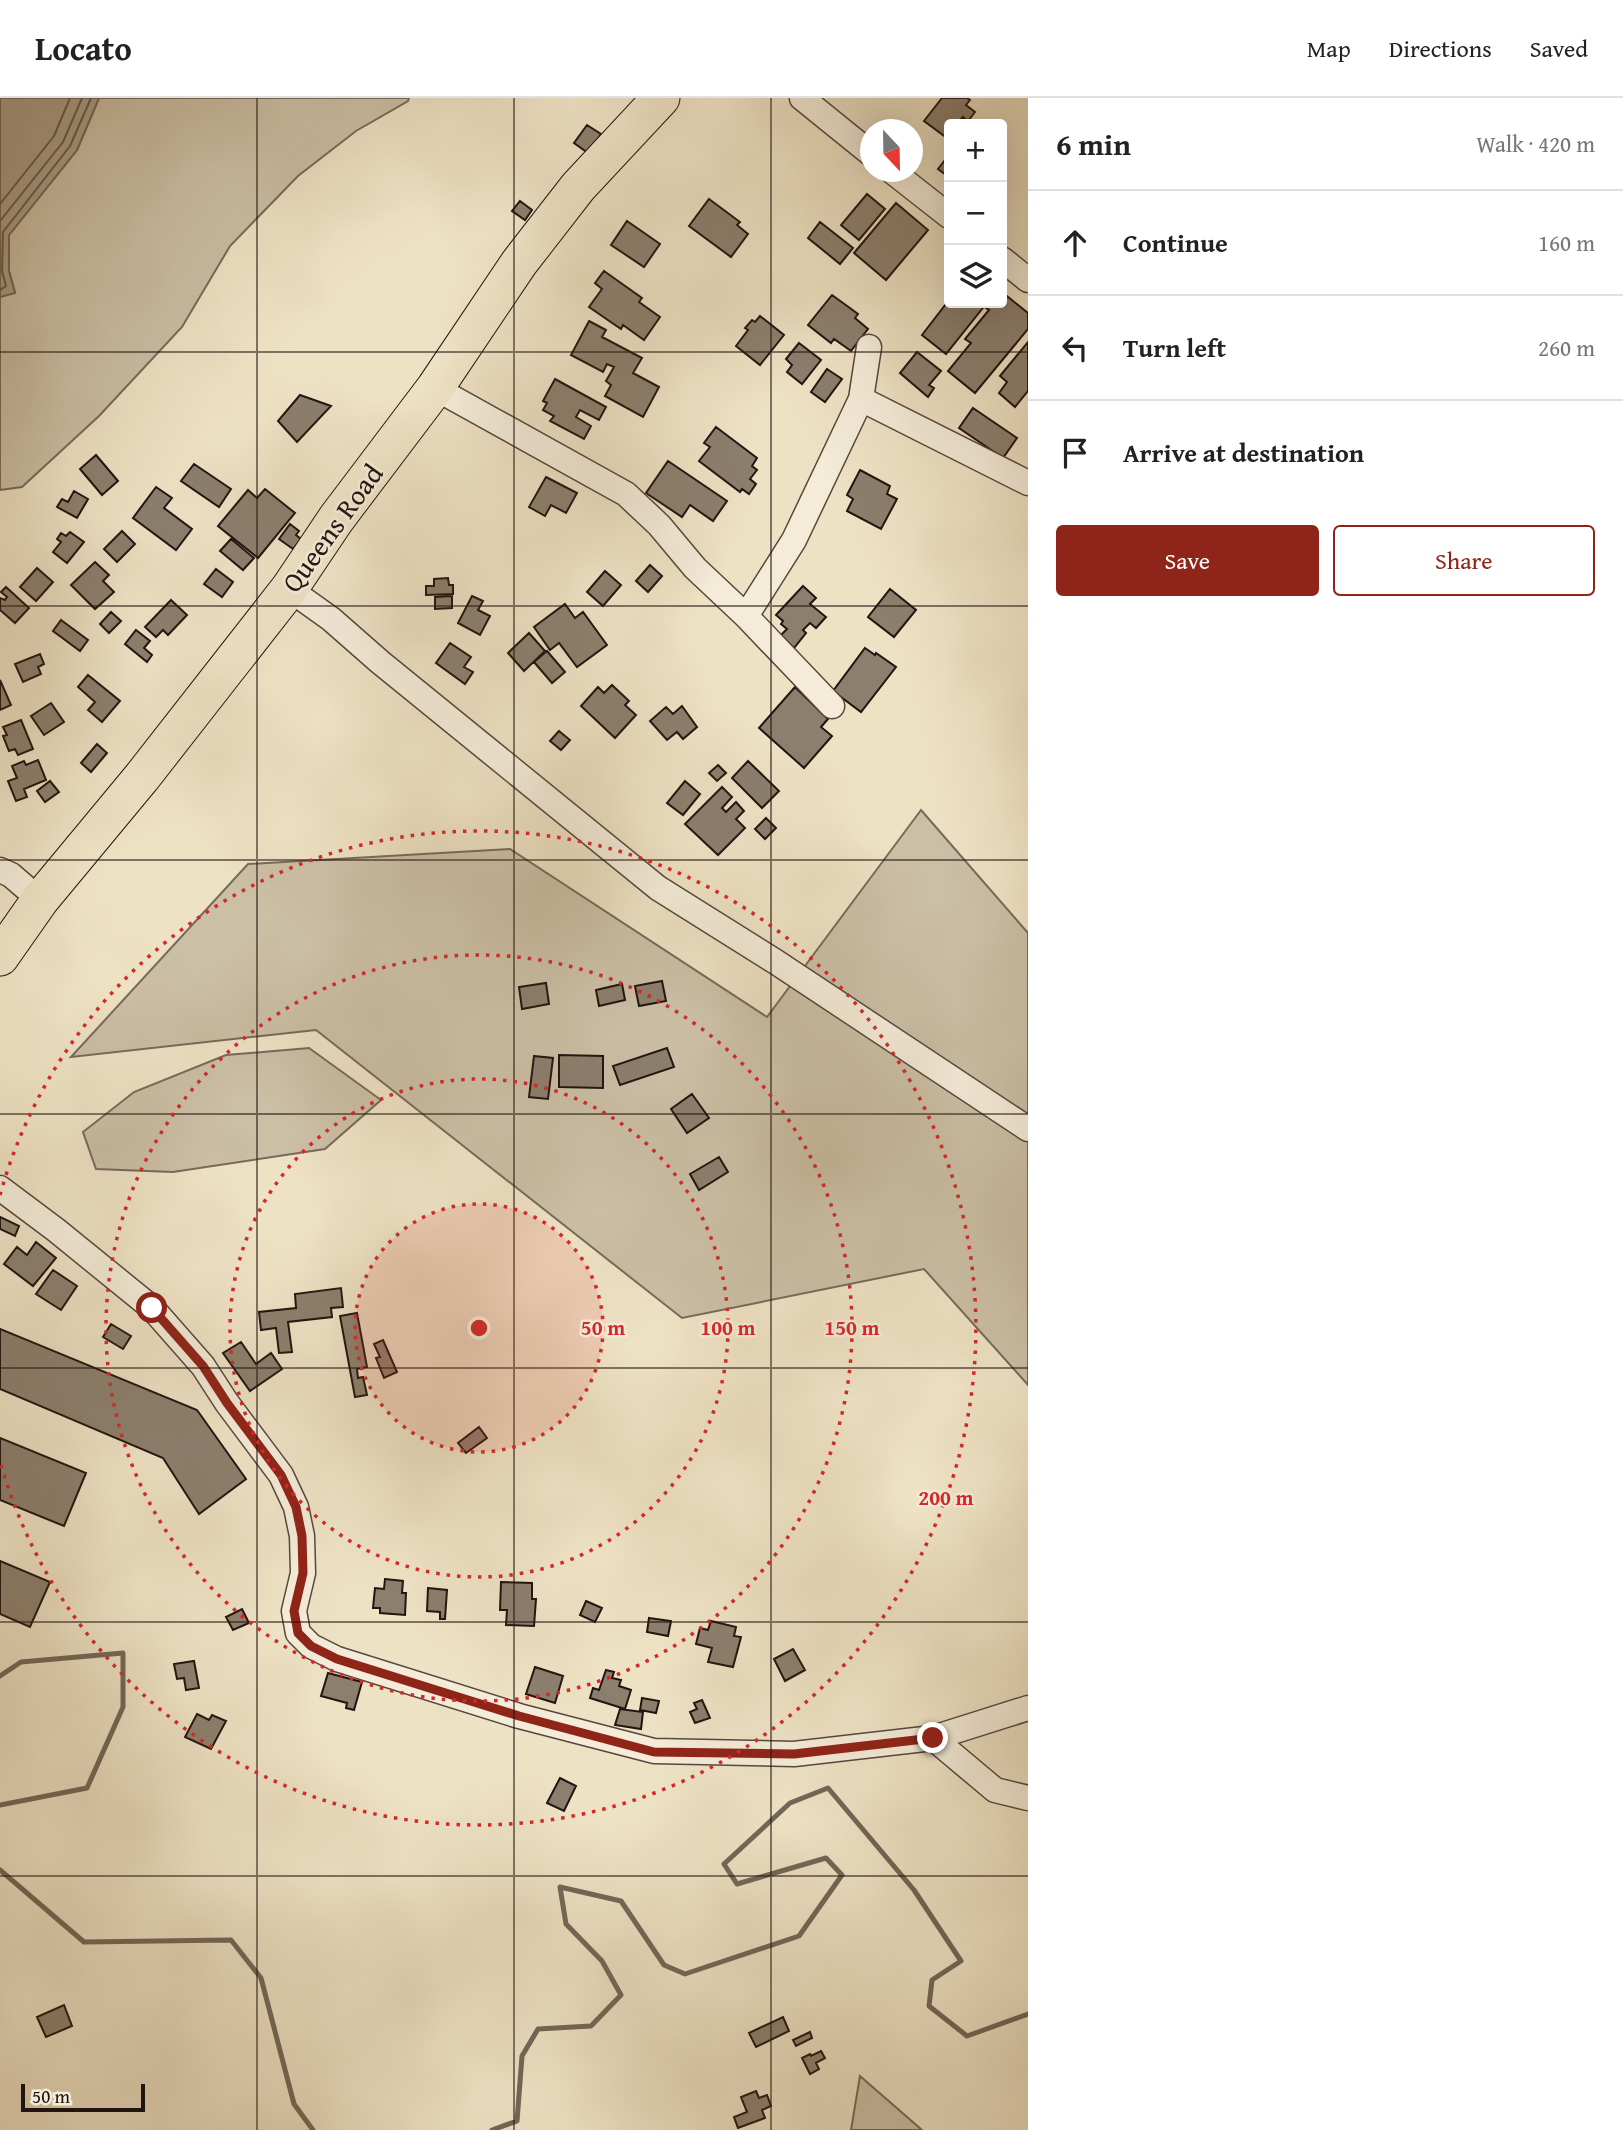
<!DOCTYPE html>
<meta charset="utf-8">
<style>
body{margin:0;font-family:"Gentium Book Plus",serif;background:#f2f2f2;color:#222}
.controls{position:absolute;right:21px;top:21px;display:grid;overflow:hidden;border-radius:7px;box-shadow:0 7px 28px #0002}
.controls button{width:63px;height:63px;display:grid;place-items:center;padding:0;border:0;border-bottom:2px solid #e0e0e0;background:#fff;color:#222;font:35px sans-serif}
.compass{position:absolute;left:860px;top:21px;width:63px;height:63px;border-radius:50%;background:#fff;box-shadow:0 7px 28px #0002;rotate:158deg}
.scale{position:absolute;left:21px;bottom:18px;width:124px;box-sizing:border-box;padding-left:7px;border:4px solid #22140f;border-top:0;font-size:19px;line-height:24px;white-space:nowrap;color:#22140f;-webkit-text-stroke:5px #f4ecd9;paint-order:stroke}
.stop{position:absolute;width:21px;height:21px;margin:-16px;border:5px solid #8f2418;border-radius:50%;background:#fff}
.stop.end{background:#8f2418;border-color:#fff;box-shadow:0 2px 7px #0008}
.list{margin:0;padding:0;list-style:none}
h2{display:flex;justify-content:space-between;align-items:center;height:91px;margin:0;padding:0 28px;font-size:30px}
h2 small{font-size:23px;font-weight:400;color:#767676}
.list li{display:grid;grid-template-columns:46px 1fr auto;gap:21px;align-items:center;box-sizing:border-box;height:105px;padding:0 28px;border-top:2px solid #e0e0e0}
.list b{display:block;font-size:26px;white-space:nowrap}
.list em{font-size:23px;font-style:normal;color:#767676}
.actions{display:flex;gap:14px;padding:21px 28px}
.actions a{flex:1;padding:16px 0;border:2px solid #8f2418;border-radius:7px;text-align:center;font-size:24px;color:#8f2418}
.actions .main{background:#8f2418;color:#fff}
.icon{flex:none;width:38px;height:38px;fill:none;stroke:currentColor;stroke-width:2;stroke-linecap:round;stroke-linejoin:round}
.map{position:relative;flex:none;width:1028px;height:2032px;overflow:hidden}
header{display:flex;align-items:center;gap:42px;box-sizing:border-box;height:98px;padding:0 35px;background:#fff;border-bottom:2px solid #e0e0e0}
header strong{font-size:33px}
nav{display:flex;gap:38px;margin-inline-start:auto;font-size:24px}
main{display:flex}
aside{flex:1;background:#fff}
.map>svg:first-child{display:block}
.green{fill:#cbbfa6;stroke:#766a5a;stroke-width:2}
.water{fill:#a99c87;stroke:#736657;stroke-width:2}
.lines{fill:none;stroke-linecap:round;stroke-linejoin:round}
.shore{stroke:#66584b;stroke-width:2}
.stream{stroke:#736657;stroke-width:5}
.building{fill:#8c7f6e;stroke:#22140f;stroke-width:2}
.minor-casing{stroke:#55483c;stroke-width:27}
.highway-casing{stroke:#22140f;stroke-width:39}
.minor{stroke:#f4ecd9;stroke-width:24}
.highway{stroke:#eee2c5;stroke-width:37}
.route{stroke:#8f2418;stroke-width:9}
.grid{fill:none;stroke:#22140f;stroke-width:2;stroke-opacity:0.55}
.ring{fill:none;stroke:#d62828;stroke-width:3.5;stroke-dasharray:3.5 7}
.labels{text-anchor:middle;stroke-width:5;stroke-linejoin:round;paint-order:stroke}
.street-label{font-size:28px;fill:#22140f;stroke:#f4ecd9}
.centre{fill:#d62828;stroke:#f4ecd9;stroke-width:3.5}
.ring-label{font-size:21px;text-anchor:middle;font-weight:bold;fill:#d62828;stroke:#f4ecd9;stroke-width:5;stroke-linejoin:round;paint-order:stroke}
</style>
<header>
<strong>Locato</strong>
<nav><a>Map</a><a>Directions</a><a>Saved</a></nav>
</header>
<main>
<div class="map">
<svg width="1028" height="2032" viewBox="0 0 1028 2032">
<rect width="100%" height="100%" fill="#eee2c5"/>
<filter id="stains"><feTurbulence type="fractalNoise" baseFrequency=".00286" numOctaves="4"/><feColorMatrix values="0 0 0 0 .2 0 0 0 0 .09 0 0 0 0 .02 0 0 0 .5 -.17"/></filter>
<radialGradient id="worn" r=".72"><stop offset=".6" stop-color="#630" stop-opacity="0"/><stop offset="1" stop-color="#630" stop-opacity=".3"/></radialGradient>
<path class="green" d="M99,0h310l-1,3 -52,30 -58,45 -68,70 -48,81 -83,89 -77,71 -22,3v-193l15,-5 -6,-21v-36l68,-85z
M921,712l107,123v452l-104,-116 -242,49 -366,-288 -245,27 177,-193 262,-15 257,168z
M309,950l72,52 -56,49 -152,23 -77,-3 -13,-37 51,-40 92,-37z
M860,1978l62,54h-71z"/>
<path class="water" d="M0,0h99l-22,52 -68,85v36l6,22 -15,4z"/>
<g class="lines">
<path class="shore" d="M0,106l54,-68 16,-38
M0,123l63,-79 19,-44
M0,192l6,-4 -4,-15 1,-39 67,-86 21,-48"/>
<path class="stream" d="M0,1578l21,-14 102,-9v54l-36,81 -87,17
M0,1772l84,72 147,-2 30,38 33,126 19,26
M492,2032l25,-9 5,-65 16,-27 53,-3 30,-31 -19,-34 -36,-37 -6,-37 61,14 43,64 21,9 114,-38 43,-61 -16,-17 -89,26 -13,-20 66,-61 38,-15 86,102 47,71 -29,19 -3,26 38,30 61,-22"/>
</g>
<path class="building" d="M942,0h25l3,2 -4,5 9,7 -7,9 -5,-4 -6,7h-8v11l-2,3 -23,-17z
M587,27l14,9 -13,19 -14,-10z
M949,57v22l-11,-8z
M867,96l18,15 -26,31 -18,-15z
M709,101l31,23 -3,3 11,9 -17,23 -42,-31z
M520,103l12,9 -7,10 -13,-9z
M896,105l32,27 -42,50 -32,-27z
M627,123l33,23 -16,23 -33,-22z
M820,124l33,26 -13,16 -32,-26z
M604,173l38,27 -3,4 21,15 -16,23 -21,-15 -2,4 -32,-22 13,-18 -7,-6z
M1002,194l26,21v16l-53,64 -27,-22 23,-28 -6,-4 24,-29 -3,-2 5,-5h11z
M832,197l26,19 -3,4 13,11 -17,22 -17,-12 -3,4 -23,-18z
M949,202v3l37,1 -40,50 -24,-19z
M760,218l24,19 -24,30 -24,-19 12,-16 -3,-2 7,-8 3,2z
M589,223l17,9 -4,7 40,21 -9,15 26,14 -16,30 -38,-21 6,-11 -5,-4 8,-14 -7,-3 -4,8 -32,-17z
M1028,244v49l-13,16 -16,-14 8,-11 -7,-6z
M799,245l22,17 -19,24 -15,-12 5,-7 -6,-6z
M917,254l24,19 -12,14 5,3 -6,9 -28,-24z
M827,271l15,10 -17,23 -14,-10z
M555,281l51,28 -7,13 -19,-10 -4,7 15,9 -7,13 -34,-18 4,-5 -11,-6 4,-7 -4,-2z
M300,297l31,11 -34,36 -19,-21z
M973,310l44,30 -14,20 -44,-30z
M716,329l41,31 -5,8 5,4 -7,9 6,5 -7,10 -7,-5 -2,3 -41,-31 11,-14 -6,-4z
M96,357l22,26 -16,14 -22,-26z
M668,363l59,40 -14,20 -23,-16 -8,12 -36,-24z
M194,366l37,25 -12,18 -38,-26z
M860,372l30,16 -3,8 10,5 -16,30 -34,-18 6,-12 -6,-4z
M546,379l31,16 -11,20 -15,-8 -6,11 -16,-9z
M156,389l16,11 -8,10 28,21 -16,21 -43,-32z
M265,391l30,24 -37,45 -40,-32 30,-36 9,8z
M74,393l14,8 -11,19 -20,-11 5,-8 6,3z
M290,426l9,7 -3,4 5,4 -8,10 -14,-10z
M122,433l13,13 -18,18 -13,-13z
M70,434l14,10 -17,21 -14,-11 8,-10 -4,-3 4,-6 5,3z
M231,441l23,19 -11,12 -23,-19z
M95,464l14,13 -6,6 11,11 -19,17 -24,-24z
M650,467l12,11 -14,16 -12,-11z
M37,470l16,14 -17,19 -16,-14z
M216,471l17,13 -11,15 -18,-13z
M605,473l16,14 -18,21 -16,-14z
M448,480l1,7h4v9l-27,1v-9h8v-7z
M803,488l13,12 -6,6 16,13 -10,11 -6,-5 -7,7 3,3 -12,15 -14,-12 7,-7 -6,-5 2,-3 -7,-6z
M6,489l23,21 -14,15 -15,-13v-12l5,2 2,-3 -6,-5z
M890,491l26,21 -22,27 -26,-20z
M452,498v12l-17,1v-12z
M472,498l11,5 -5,9 12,6 -10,19 -22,-12z
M171,502l16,15 -19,20 -5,-5 -7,7 -11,-10z
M565,506l10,14 8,-6 24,33 -30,22 -18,-24 -9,7 -16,-23z
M111,514l10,9 -12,12 -9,-9z
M61,522l27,20 -8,11 -27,-20z
M136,532l14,11 -6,7 8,7 -5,7 -22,-18z
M529,535l16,18 -21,20 -16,-18z
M450,545l21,14 -7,10 9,5 -8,12 -29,-21z
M865,550l10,7 1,-2 20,14 -35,45 -28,-21z
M547,553l18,21 -13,11 -18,-21z
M40,556l4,10 -6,3 3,7 -18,8 -8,-18z
M88,577l32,26 -18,21 -14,-12 7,-8 -17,-15z
M0,582l11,25 -11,5z
M612,587l17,16 -4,4 11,10 -21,23 -34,-32 17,-19 6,6z
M795,589l33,32 -7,8 11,9 -28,32 -45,-40z
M51,605l13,19 -20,13 -13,-19z
M682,608l15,21 -14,12 -6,-7 -10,8 -17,-19 16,-14 7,7z
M21,622l12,29 -15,6 -3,-6 -6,2 -6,-15 4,-1 -4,-8z
M559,633l11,9 -9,10 -11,-9z
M97,646l10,9 -16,19 -10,-9z
M38,662l8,20 -22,9 3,8 -11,4 -8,-20 9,-3 -5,-12 12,-5 2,4z
M748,663l31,30 -17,17 -30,-30z
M718,667l8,8 -9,8 -8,-8z
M50,683l9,11 -14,10 -8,-11z
M685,683l15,13 -17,21 -16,-12z
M722,689l10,10 -10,11 4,4 10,-10 8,9 -8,8 9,9 -27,27 -33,-31z
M766,720l10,10 -11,11 -10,-10z
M662,883l4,20 -27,5 -4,-20z
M546,885l3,21 -27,5 -3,-22z
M622,886l3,16 -26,6 -3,-16z
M667,950l7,19 -54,18 -7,-19z
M559,957l44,1v32l-44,-1z
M534,958l19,2 -5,41 -19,-2z
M692,996l17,24 -22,15 -16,-24z
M719,1059l9,15 -29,18 -9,-16z
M0,1119l19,9 -4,10 -15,-7z
M36,1144l20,16 -23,28 -29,-22 13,-17 10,8z
M53,1172l24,16 -16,24 -25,-16z
M341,1190l2,19 -12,1 1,9 -44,5 4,30 -13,1 -3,-25 -15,2 -2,-18 37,-4 -1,-14z
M357,1215l10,54 -10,2 1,9 5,-1 4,18 -12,2 -15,-81z
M111,1226l20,12 -8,13 -20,-12z
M0,1231l197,81 49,69 -47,35 -36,-56 -163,-69z
M383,1242l14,32 -13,6 -8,-20 4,-1 -6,-13z
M241,1244l15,22 15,-11 11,16 -32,22 -27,-38z
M479,1329l8,11 -21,15 -8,-10z
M0,1340l86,35 -22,53 -64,-26z
M0,1463l50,21 -20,45 -30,-13z
M385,1481l18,2 -1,12h4l-1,22 -25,-2v-5h-7l2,-20 9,1z
M501,1484l31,1v16h4l-2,27 -28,-1 1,-15h-7z
M428,1490l19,2 -2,29h-5v-7l-13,-1z
M586,1503l16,7 -7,14 -15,-7z
M242,1511l7,14 -16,7 -7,-13z
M649,1520l22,3 -3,15 -21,-4z
M711,1523l25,6 -2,9 7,1 -8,30 -25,-5 4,-14 -16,-4 4,-16 8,2z
M793,1551l12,21 -20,11 -11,-22z
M194,1563l5,27 -13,2 -2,-12 -7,1 -3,-15z
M535,1569l28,9 -8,27 -29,-9z
M606,1572l8,2 -2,6 9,2 -2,6 12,4 -6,19 -35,-11 3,-10 6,2z
M328,1575l34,9 -8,28 -8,-2 1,-5 -26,-7z
M642,1600l17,3 -3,12 -16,-3z
M702,1602l8,18 -15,5 -5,-11 7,-3 -3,-6z
M620,1611l23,3 -2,17 -26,-4z
M197,1616l12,6 3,-5 14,6 -15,28 -26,-12z
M560,1680l16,8 -12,25 -17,-8z
M64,1907l8,21 -26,11 -9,-20z
M783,1919l6,14 -33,16 -7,-14z
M810,1934l2,6 -16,8 -3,-6z
M821,1953l4,7 -9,5 3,6 -9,5 -8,-16 8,-4 1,2z
M756,1993l3,7 8,-3 4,11 -9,4 3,8 -27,10 -4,-11 13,-5 -6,-15z"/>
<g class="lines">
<defs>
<path id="minor" d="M802,0l68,55
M893,74l56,44
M1002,161l26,21
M435,290l191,106 33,31 36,43 51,48 86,90
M861,301l167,84
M289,491l42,30 49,43 278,226 118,74 252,167
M746,518l48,-76 67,-141 8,-52
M0,772l11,5 29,25
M0,1090l56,42 96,78 51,58 24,37 54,72 15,32 6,29 1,37 -9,38 4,22 13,13 26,13 182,57 135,35 140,3 139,-16 95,-30
M933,1640l62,52 33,8"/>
<path id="highway" d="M0,859l40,-57 102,-123 147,-188 47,-70 99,-131 84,-125 59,-76 83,-89"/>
</defs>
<use href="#minor" class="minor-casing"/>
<use href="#highway" class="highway-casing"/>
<use href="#minor" class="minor"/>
<use href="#highway" class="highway"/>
</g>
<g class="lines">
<path class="route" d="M152,1210l51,58 24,37 54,72 15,32 6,29 1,37 -9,38 4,22 13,13 26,13 182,57 135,36 140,2 139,-16"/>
</g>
<path class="grid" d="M257,0v2032M514,0v2032M771,0v2032M0,254h1028M0,508h1028M0,762h1028M0,1016h1028M0,1270h1028M0,1524h1028M0,1778h1028"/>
<circle cx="479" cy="1230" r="124" fill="#d62828" fill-opacity=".12"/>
<g class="ring">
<circle cx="479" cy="1230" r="124"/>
<circle cx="479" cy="1230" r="249"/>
<circle cx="479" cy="1230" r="373"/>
<path d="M0 1097A497 497 0 1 1 0 1363"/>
</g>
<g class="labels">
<g class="street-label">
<text transform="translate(332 430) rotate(-54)" y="10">Queens Road</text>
</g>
</g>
<circle cx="479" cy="1230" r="10" class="centre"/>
<g class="ring-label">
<text x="603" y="1237">50 m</text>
<text x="728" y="1237">100 m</text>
<text x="852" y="1237">150 m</text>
<text x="946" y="1407">200 m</text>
</g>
<rect width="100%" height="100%" filter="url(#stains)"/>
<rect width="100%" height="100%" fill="url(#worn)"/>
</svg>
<div class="controls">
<button>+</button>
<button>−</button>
<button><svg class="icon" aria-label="layers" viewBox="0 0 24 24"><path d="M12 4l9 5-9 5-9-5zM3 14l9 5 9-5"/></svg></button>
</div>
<svg class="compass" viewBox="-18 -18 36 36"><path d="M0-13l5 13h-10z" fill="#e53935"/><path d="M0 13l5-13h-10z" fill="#767676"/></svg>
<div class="scale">50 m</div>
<div class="stop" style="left:152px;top:1210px"></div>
<div class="stop end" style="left:933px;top:1640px"></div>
</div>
<aside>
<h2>6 min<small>Walk · 420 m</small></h2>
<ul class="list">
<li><svg class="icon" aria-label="ahead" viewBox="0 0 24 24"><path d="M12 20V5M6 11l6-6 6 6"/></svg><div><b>Continue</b></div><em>160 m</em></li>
<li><svg class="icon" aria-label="left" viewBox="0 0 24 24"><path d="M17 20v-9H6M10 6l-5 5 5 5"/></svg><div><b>Turn left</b></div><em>260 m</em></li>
<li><svg class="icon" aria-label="arrive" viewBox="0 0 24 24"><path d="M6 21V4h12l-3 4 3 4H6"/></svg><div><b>Arrive at destination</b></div></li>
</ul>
<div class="actions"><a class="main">Save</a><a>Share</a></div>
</aside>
</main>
